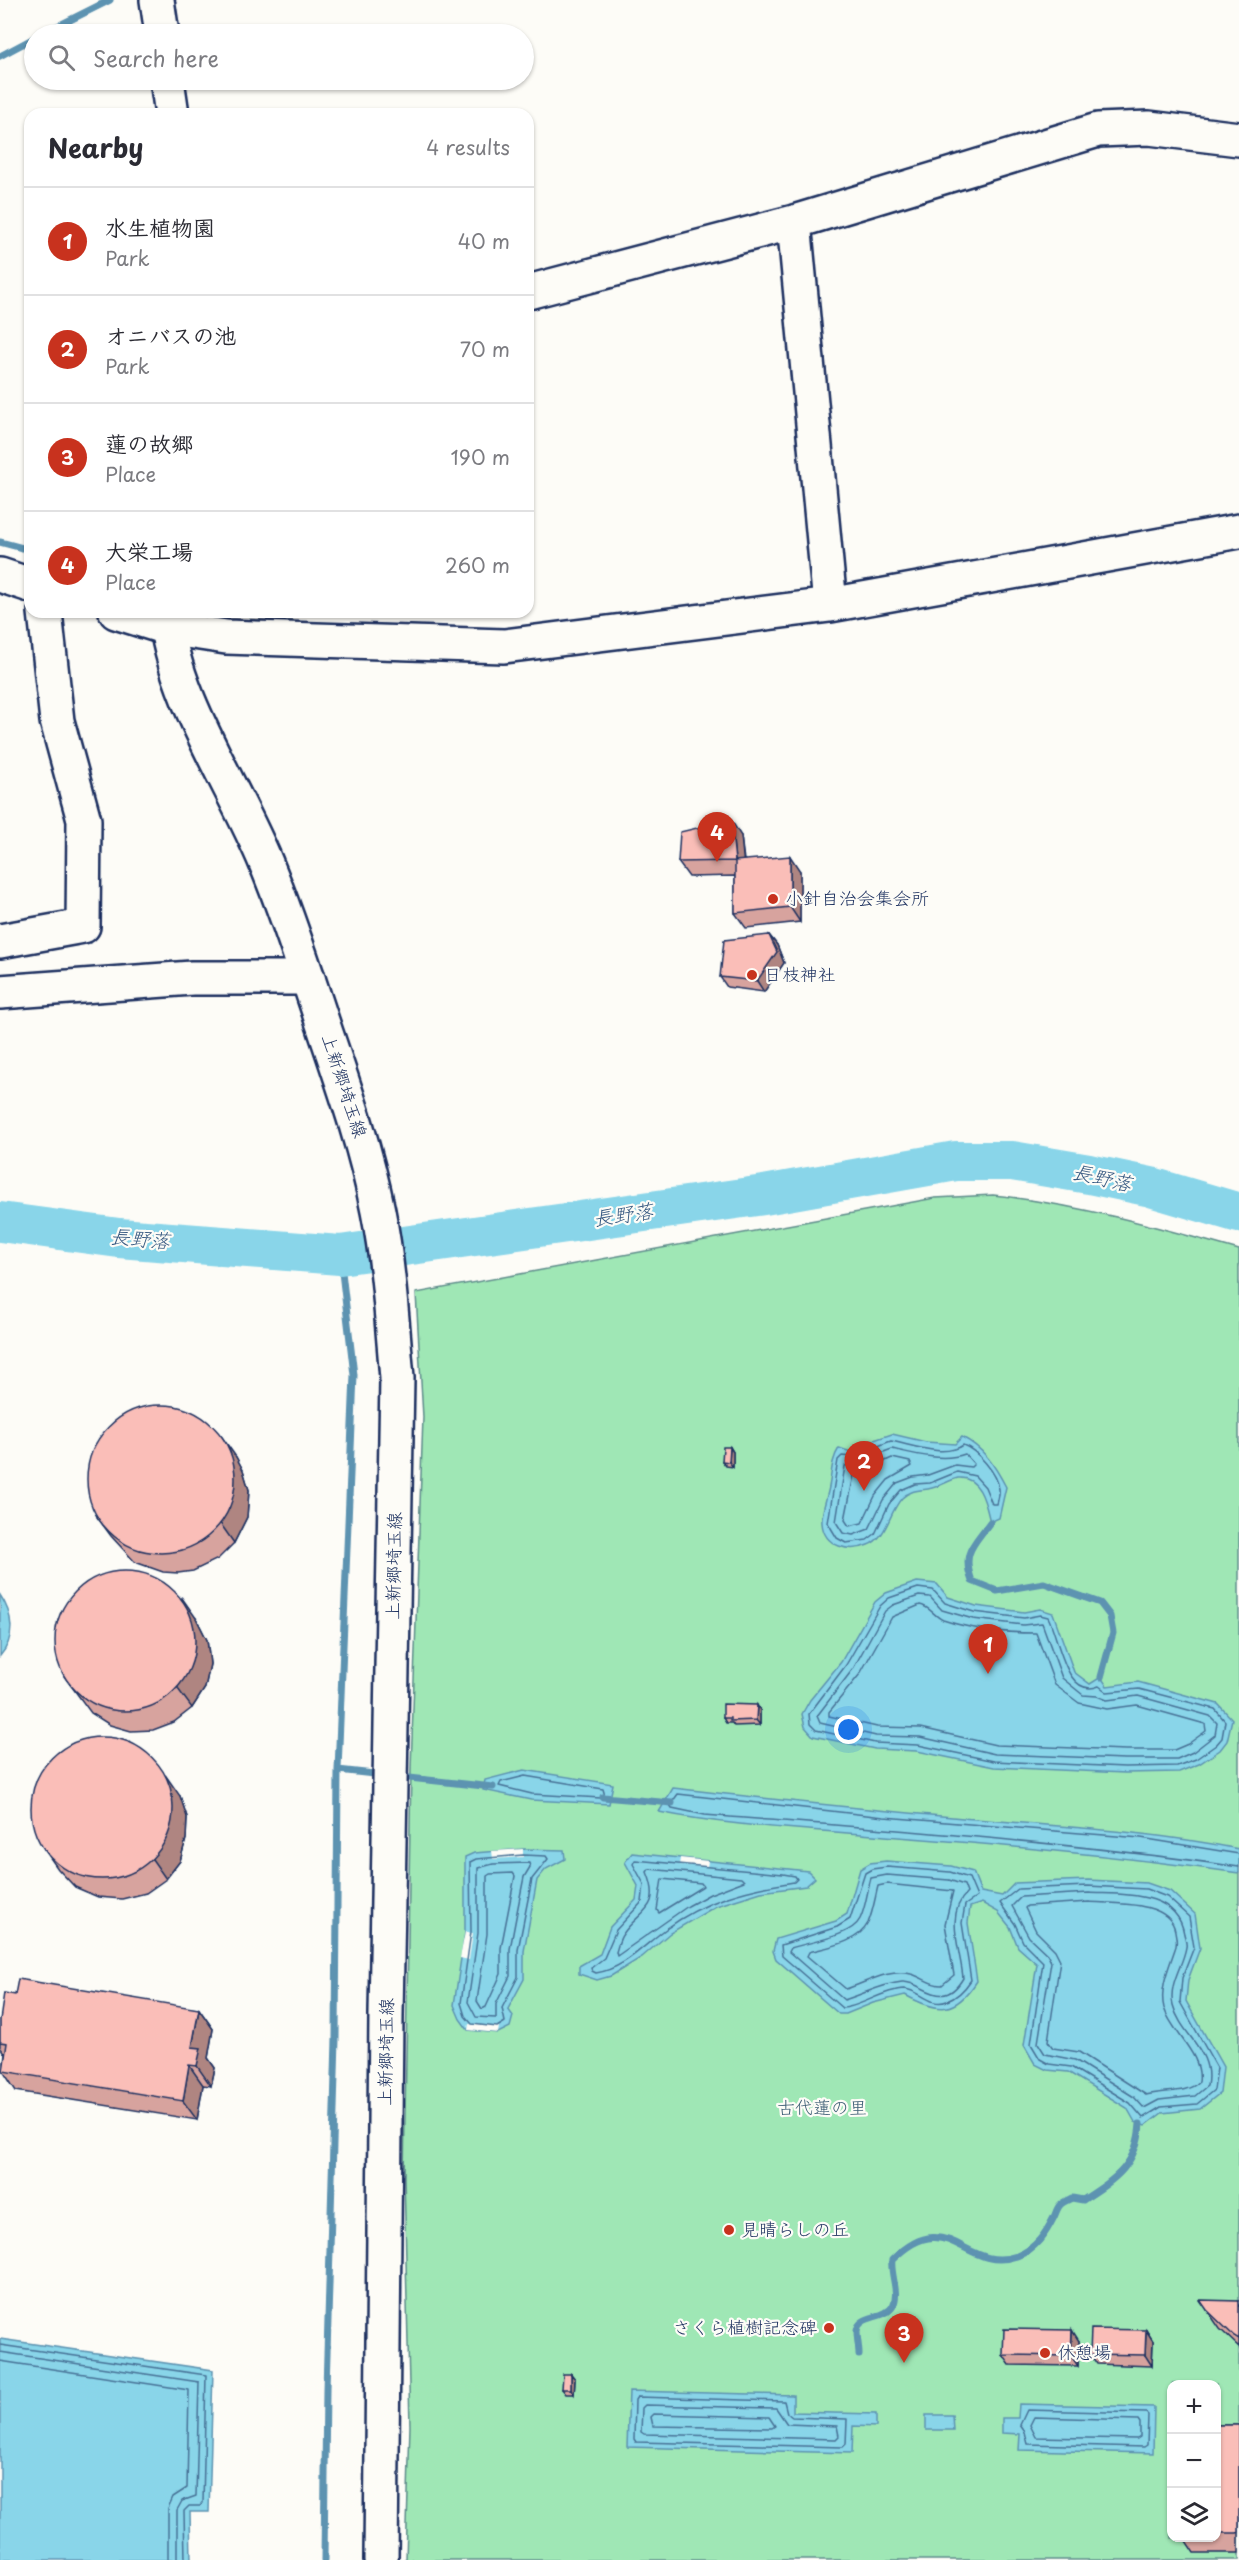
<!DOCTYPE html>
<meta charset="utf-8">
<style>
body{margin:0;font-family:"Playpen Sans","Klee One",sans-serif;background:#f2f2f3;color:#2b2b33}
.controls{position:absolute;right:18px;bottom:18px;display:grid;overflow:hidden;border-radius:12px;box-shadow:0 2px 4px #0004}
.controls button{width:54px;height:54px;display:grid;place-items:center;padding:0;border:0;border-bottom:2px solid #e1e1e2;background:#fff;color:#2b2b33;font:30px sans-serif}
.you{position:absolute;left:849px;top:1730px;width:21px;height:21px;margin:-15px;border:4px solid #fff;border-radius:50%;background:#1a73e8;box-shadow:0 0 0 9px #1a73e833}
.badge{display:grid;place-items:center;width:39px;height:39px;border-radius:50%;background:#c8321e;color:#fff;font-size:20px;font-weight:700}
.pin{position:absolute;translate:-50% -50px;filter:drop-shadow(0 2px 3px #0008)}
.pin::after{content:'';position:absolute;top:32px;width:21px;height:18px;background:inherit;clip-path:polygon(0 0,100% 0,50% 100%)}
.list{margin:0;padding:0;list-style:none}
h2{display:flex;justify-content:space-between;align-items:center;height:78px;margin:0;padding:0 24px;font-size:26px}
h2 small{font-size:20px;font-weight:400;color:#7c7c81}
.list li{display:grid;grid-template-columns:39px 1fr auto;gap:18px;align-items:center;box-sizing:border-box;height:108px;padding:0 24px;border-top:2px solid #e1e1e2}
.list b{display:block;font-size:22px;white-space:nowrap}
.list p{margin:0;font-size:20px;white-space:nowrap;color:#7c7c81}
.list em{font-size:20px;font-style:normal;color:#7c7c81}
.icon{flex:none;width:33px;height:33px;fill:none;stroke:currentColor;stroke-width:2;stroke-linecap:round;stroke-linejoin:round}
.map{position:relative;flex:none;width:1239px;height:2560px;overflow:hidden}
.search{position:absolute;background:#fff;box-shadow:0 2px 4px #0004;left:24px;top:24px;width:510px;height:66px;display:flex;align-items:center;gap:15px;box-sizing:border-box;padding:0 21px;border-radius:33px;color:#7c7c81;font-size:22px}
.panel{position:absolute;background:#fff;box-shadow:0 2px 4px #0004;left:24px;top:108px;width:510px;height:510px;border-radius:18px}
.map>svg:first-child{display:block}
.green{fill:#9fe7b5;stroke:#5d8b8a;stroke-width:1.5;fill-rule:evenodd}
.water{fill:#89d5e9;stroke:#5d93b1;stroke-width:1.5}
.pier{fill:#fdfcf7}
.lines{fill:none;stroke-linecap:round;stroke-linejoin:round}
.shore{stroke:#477196;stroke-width:1.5}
.stream{stroke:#5d93b1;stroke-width:7}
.river{stroke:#89d5e9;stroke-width:40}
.minor-casing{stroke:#1b2f5e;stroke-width:38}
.major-casing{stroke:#1b2f5e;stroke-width:38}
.minor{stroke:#fdfcf7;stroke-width:33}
.major{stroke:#fdfcf7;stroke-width:33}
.wall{fill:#d7a39e;stroke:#1b2f5e;stroke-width:1.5}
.shaded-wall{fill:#af8581;stroke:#1b2f5e;stroke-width:1.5}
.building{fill:#fabeb8;stroke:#1b2f5e;stroke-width:1.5}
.poi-dot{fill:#c8321e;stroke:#fdfcf7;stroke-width:2}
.labels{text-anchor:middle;stroke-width:4.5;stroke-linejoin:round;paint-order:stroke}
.poi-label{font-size:18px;fill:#1b2f5e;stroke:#fdfcf7;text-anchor:start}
.street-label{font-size:18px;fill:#1b2f5e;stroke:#fdfcf7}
.park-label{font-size:18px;fill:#3c5d74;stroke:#fdfcf7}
.water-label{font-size:20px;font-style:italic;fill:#365881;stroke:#fdfcf7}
</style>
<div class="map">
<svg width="1239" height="2560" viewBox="0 0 1239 2560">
<rect width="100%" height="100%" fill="#fdfcf7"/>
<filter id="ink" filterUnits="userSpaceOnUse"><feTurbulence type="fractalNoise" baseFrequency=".0167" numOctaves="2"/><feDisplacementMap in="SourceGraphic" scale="12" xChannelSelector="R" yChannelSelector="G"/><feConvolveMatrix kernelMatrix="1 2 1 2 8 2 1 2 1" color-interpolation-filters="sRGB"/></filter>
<g filter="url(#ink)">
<path class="green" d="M993,1195c84,9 165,32 246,55v1310h-833l4,-134 -6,-250 7,-408 12,-351 -7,-124 519,-95zM1172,2384h44v154h-44z"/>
<path class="water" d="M892,1434l34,8 29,2 7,-7c22,11 33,29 44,50l-7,31 -9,4c-4,-16 -9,-46 -32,-44 -9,2 -17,8 -26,10 -11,3 -21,1 -30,10 -13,14 -15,40 -34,47 -18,8 -44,2 -46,-22 -1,-11 5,-25 7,-36 3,-15 2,-26 10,-39l12,4 20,-11z
M917,1582l20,2 11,13 28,9 48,6 16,-3 13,4 21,59 16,12 11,-7 6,9 31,-4 80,22 14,15 -5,22 -7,9 -21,14 -20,8 -54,1 -131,-6 -77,-16 -42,-2 -62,-13 -8,-9 -3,-13 8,-14 31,-38 34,-60 11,-9z
M0,1595c13,19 16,43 0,61z
M524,1770l89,14 -4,20 -78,-4 -48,-10 2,-10z
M673,1788c96,11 193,21 290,30 93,8 185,13 276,31v24c-117,-17 -235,-28 -354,-37 -75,-7 -152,-9 -226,-24z
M523,1849l41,1 1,9 -19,10 -9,11 -13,71v28l-16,30 5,7 -3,11 -12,6 -30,-3 -8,-11 -6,-14 11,-73v-75l9,-4z
M632,1853l176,18 7,7 -9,8 -45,6 -45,14 -46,27 -28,24 -31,19 -14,4 -18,-6v-8l21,-12 10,-27 26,-27 2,-14 -13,-24z
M886,1861l65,5 22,6 8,20 21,4 13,-13 73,-3 59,3 23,8 25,23 5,34 -12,32 -2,21 37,66 -3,26 -20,16 -38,4 -17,13 -10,-4 -8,-14 -59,-36 -21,-2 -12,-6 -11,-19 13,-81 -19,-17 -8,-20 -12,-15 -16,-9 -12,4 -2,16 9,58c-22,34 -39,32 -72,14l-32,8 -27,11h-7l-63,-55 -3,-8 3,-12 60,-18 11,-7 13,-45 10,-6z
M0,2339l213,31 -4,142h-19l1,48h-191z
M629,2391l164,4v17l83,2v13l-23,-1 -1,27 -225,-6z
M1019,2404l135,3 -1,46 -134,-3 1,-16 -18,-1v-15h16z
M926,2415h26l1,15h-27z"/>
<path class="pier" d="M523,1849v8l-30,2 -1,-8z
M680,1858l28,3 -1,6 -28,-2z
M465,1932l8,1 -4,27 -9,-2z
M469,2024l30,3 -1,6 -30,-3z"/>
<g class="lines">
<path class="shore" d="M891,1441c21,4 54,17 72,4 14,5 35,29 36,44 1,5 -1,11 -2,15h-5l-7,-17 -10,-11 -18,-4 -27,11 -15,1 -14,6 -12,14 -14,30 -8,6 -21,3 -9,-5 -9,-15 10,-63 4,-4c16,3 33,-10 49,-15z
M892,1449c22,5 51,13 73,5l9,10 -3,3 -16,-2 -27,10 -15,2 -16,6 -14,17 -14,29 -16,6 -10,-2 -7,-11 9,-56z
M892,1458l18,4 2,4 -24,14 -13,16 -13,27 -13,3 -4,-6 9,-45z
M918,1588l15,2 12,13 29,9 50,6 16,-3 8,2c11,20 17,83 51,69l8,6 32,-3 76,20 10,12 -3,17 -6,7 -20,14 -19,7 -52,1 -131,-6 -76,-16 -43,-2 -59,-13 -6,-6 -1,-10 37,-49 34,-59 9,-8z
M919,1596l11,1 12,13 31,9 50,6 19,-2 20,55 21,17 14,1 10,4 31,-4 72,20 7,7 -2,12 -22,17 -16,7h-52l-130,-5 -75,-17 -44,-1 -56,-13 -3,-7 36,-47 32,-58 8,-6z
M920,1605c9,1 14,11 23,15 30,10 61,13 93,13l19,52 24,18 28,6 30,-4 68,19 1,7 -18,13 -14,6h-48l-130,-5 -75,-17 -44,-1 -48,-11v-4l31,-38 32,-57z
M525,1776l78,13 2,7 -4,2 -69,-4 -33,-8 2,-4z
M1239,1854l-98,-16 -257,-21 -206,-23 -8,11 2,3 33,7c178,14 357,26 534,52
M523,1855l23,1 2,3 -16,20 -14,71v27l-16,31 3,14 -8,5 -25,-3 -7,-8 -4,-13 10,-71 -1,-70 6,-3z
M635,1860l148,14 12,2 2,3 -3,3c-47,7 -89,18 -128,47 -22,16 -42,40 -70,44l-4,-2 -1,-3 13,-10 12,-28 26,-28 2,-18 -11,-20z
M529,1863l1,4 -6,10 -7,35 -7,37v27l-14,28v14l-20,-1 -8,-15 10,-69v-65l15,-4z
M887,1867l63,5 19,6 8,19 -12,8 -3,18 9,57c-6,9 -13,17 -24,21 -17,7 -28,-12 -43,-12 -22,1 -45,19 -62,19l-60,-52 -1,-11 56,-18 13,-8 15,-46 7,-4z
M649,1869l92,9 3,3 -34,13 -22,12 -71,50 -1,-4c2,-6 3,-13 7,-18 16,-24 40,-24 24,-62z
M513,1873l2,3 -14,72v26l-15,33 -4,2 -5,-8 10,-67v-58l3,-2z
M887,1875l62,5 15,5 3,8c-23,21 -6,58 -4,85 -21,36 -41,2 -61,4 -21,2 -38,12 -58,18l-55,-48 2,-4c17,-6 60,-11 69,-29 6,-12 7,-28 11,-41z
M662,1879l39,4 2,3 -44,27 -2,-3z
M887,1884l66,7 -8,33 9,51 -12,10c-13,0 -19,-8 -31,-11 -21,-6 -46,9 -65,15l-39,-33 2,-4c19,-5 49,-9 59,-29 5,-11 7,-25 10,-37z
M1088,1886l58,3 21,8 22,20 5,30 -12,31 -2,24 37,66 -3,22 -17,14 -36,3 -18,11 -13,-15 -59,-36 -22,-3 -9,-5 -9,-15 12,-82 -20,-20 -8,-18 -15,-21 18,-14z
M1089,1893c33,2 88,-3 95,41 1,4 3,9 2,13 -3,19 -18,37 -13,58 8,31 41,45 34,81l-12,10 -36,4 -15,8 -10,-11 -59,-37 -30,-6 -7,-11 13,-81 -4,-8 -18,-17 -17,-31 9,-9z
M1089,1902c23,2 81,-2 86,29 1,7 3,12 0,18 -6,18 -16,40 -11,59 8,25 39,46 35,74 -12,12 -37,8 -53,13l-67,-43 -26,-4 -5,-7 12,-81 -5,-10 -19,-19 -11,-23 2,-2z
M0,2345l206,30 -3,128 -3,3h-11l-5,5 1,49
M0,2352l199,30 -3,114 -14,5 -5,9v50
M0,2361l189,29 -2,98 -14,9 -5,11v52
M637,2397l147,4 3,12 5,4 55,2 -1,25 -3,3 -207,-5 -2,-3 1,-39z
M645,2405l131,3 11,16 50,2 2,10 -3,3 -192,-5 -3,-2 1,-24z
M1027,2410l119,3 2,2 -1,30 -3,2 -116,-3 -3,-12 -5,-7z
M654,2414l115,3 6,9 -3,2 -119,-2 -2,-9z
M1034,2417l104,3 2,3v14l-3,2 -101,-2 -6,-12z"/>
<path class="stream" d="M42,34l68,-34
M0,56l34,-18
M0,542l30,8
M990,1522c-16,23 -29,30 -18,59l25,10 47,-8 56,20 10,13 3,17 -12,44
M338,1770l45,5
M400,1777l93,10
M603,1797l69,6
M859,2355c0,-8 -2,-16 -2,-24 2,-17 28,-11 36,-25 7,-14 -3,-31 -1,-46 57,-57 72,14 125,-4 19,-7 29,-23 37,-39 2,-4 3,-9 6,-12 3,-3 8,-5 12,-7l11,2c32,-21 54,-34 57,-76
M324,2560l2,-171 10,-350 2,-269 16,-395 -14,-120"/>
<path class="river" d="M0,1222l119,16 221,17 424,-60 192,-34h56l77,13 62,13 88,26"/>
<defs>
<path id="minor" d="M794,222l36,383
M528,292l266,-70 304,-92 51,-2 90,11
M0,575l30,10
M116,612l51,16 59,9 278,9 326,-41 409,-74
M0,941l83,-15 1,-106 -27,-99 -12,-109
M0,992l192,-14h116"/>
<path id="major" d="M157,0l5,34
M167,80l5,34
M165,612c7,84 69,173 101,251 23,55 41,113 60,170 20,59 40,117 52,178 11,55 14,111 19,167l-11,637 -5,545"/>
</defs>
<use href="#minor" class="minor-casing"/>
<use href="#major" class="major-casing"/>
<use href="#minor" class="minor"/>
<use href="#major" class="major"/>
</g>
<path class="wall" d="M741,836l3,24 56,11v51l-54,6 -11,-15v-37l-46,1 -11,-15z
M769,935l8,10 7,18 -20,29 -37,-5 -7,-10z
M730,1447l3,5v15l-7,-1 -4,-5z
M236,1457l7,13 6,20 -2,27 -13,26 -16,16 -25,12 -15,2 -15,-1 -28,-10 -24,-26 -14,-19z
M196,1618l11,22 3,24 -5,24 -13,20 -18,14 -21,8 -22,1 -21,-6 -19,-12 -27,-37z
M760,1710v15l-26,1 -2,-3h-6l-3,-5z
M180,1796l7,21 -1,22 -6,22 -14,18 -20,14 -24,6 -24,-2 -23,-10 -17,-18 -14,-20z
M15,1995l184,14 14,20 -5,29 7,10 -4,18 -8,-1 -6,35 -181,-29 -13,-20 2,-17 -5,-7v-27z
M1239,2301v46l-19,-18 -13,-19z
M1146,2330l7,11 -1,25 -55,-2 -7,-10z
M1079,2341l-1,25 -68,-1 -7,-10z
M571,2374l4,5 -1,15h-8l-4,-5z
M1216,2425h23v128h-45l-10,-15h32z"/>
<path class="shaded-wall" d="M731,820l10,16 4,40 -10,-15z
M790,856l10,15v51l-10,-15z
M769,935l8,10 7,18 -20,29 -7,-11z
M222,1437l14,20 7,13 6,20 -2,27 -13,26 -14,-20z
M730,1447l3,5v15l-4,-5z
M182,1598l14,20 11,22 3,24 -5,24 -13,20 -14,-19z
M757,1705l3,5v15l-4,-5z
M166,1776l14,20 7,21 -1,22 -6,22 -14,18 -14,-20z
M199,2009l14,20 -5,29 7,10 -4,18 -14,-20 -5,-19z
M189,2065l14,20 -6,35 -14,-19z
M1072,2330l7,11 -1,25 -7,-10z
M1146,2330l7,11 -1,25 -7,-11z
M571,2374l4,5 -1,15 -3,-5z"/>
<path class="building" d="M731,820l4,41 55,-5v51l-55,6v-52l-57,1 2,-30z
M769,935l8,17 -20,29 -37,-4 4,-37z
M87 1479a74 74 0 1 1 148 0a74 74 0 1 1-148 0Z
M723,1447h7l-1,15 -7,-1z
M55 1641a70 70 0 1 1 140 0a70 70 0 1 1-140 0Z
M723,1704l34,1 -1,15 -26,1v-3h-7z
M31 1808a71 71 0 1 1 142 0a71 71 0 1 1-142 0Z
M18,1979l181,30 -7,38 9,1 -4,18 -8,-1 -6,36 -180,-30 4,-28 -7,-1v-22l4,-27 11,2z
M1200,2300l39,1v38l-5,-3 -27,-26z
M1004,2329l68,1 -1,26 -68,-1z
M1091,2329l55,1 -1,25 -55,-1z
M563,2374h8v15h-9z
M1216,2425h23v107l-2,1h-21z"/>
</g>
<g class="poi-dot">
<circle cx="773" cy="899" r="6"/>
<circle cx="752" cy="975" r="6"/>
<circle cx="729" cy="2230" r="6"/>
<circle cx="829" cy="2328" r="6"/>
<circle cx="1045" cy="2353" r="6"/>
</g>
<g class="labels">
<g class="poi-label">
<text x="785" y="905">小針自治会集会所</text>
<text x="764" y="981">日枝神社</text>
<text x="741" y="2236">見晴らしの丘</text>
<text x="817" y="2334" text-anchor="end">さくら植樹記念碑</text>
<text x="1057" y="2359">休憩場</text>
</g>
<g class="street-label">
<text transform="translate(344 1086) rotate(72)" y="6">上新郷埼玉線</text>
<text transform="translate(394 1566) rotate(-89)" y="6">上新郷埼玉線</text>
<text transform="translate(386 2052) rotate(-89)" y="6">上新郷埼玉線</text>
</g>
<g class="park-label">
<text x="822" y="2114">古代蓮の里</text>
</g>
<g class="water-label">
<text transform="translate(1102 1178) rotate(13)" y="7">長野落</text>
<text transform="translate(623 1215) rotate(-8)" y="7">長野落</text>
<text transform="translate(140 1239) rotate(5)" y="7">長野落</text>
</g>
</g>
</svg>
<div class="controls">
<button>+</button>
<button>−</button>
<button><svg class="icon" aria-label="layers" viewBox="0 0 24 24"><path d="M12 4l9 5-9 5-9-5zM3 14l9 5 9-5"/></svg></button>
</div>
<div class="you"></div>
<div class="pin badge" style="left:988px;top:1674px">1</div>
<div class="pin badge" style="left:864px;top:1491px">2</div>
<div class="pin badge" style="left:904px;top:2363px">3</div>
<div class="pin badge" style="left:717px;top:862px">4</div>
<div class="search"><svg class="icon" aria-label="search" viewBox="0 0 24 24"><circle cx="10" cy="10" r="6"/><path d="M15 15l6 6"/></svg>Search here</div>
<section class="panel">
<h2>Nearby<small>4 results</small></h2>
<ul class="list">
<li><span class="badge">1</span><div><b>水生植物園</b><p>Park</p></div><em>40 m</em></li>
<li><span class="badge">2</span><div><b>オニバスの池</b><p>Park</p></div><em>70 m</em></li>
<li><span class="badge">3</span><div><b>蓮の故郷</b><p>Place</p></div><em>190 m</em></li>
<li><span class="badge">4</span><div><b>大栄工場</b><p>Place</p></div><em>260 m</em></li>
</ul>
</section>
</div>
